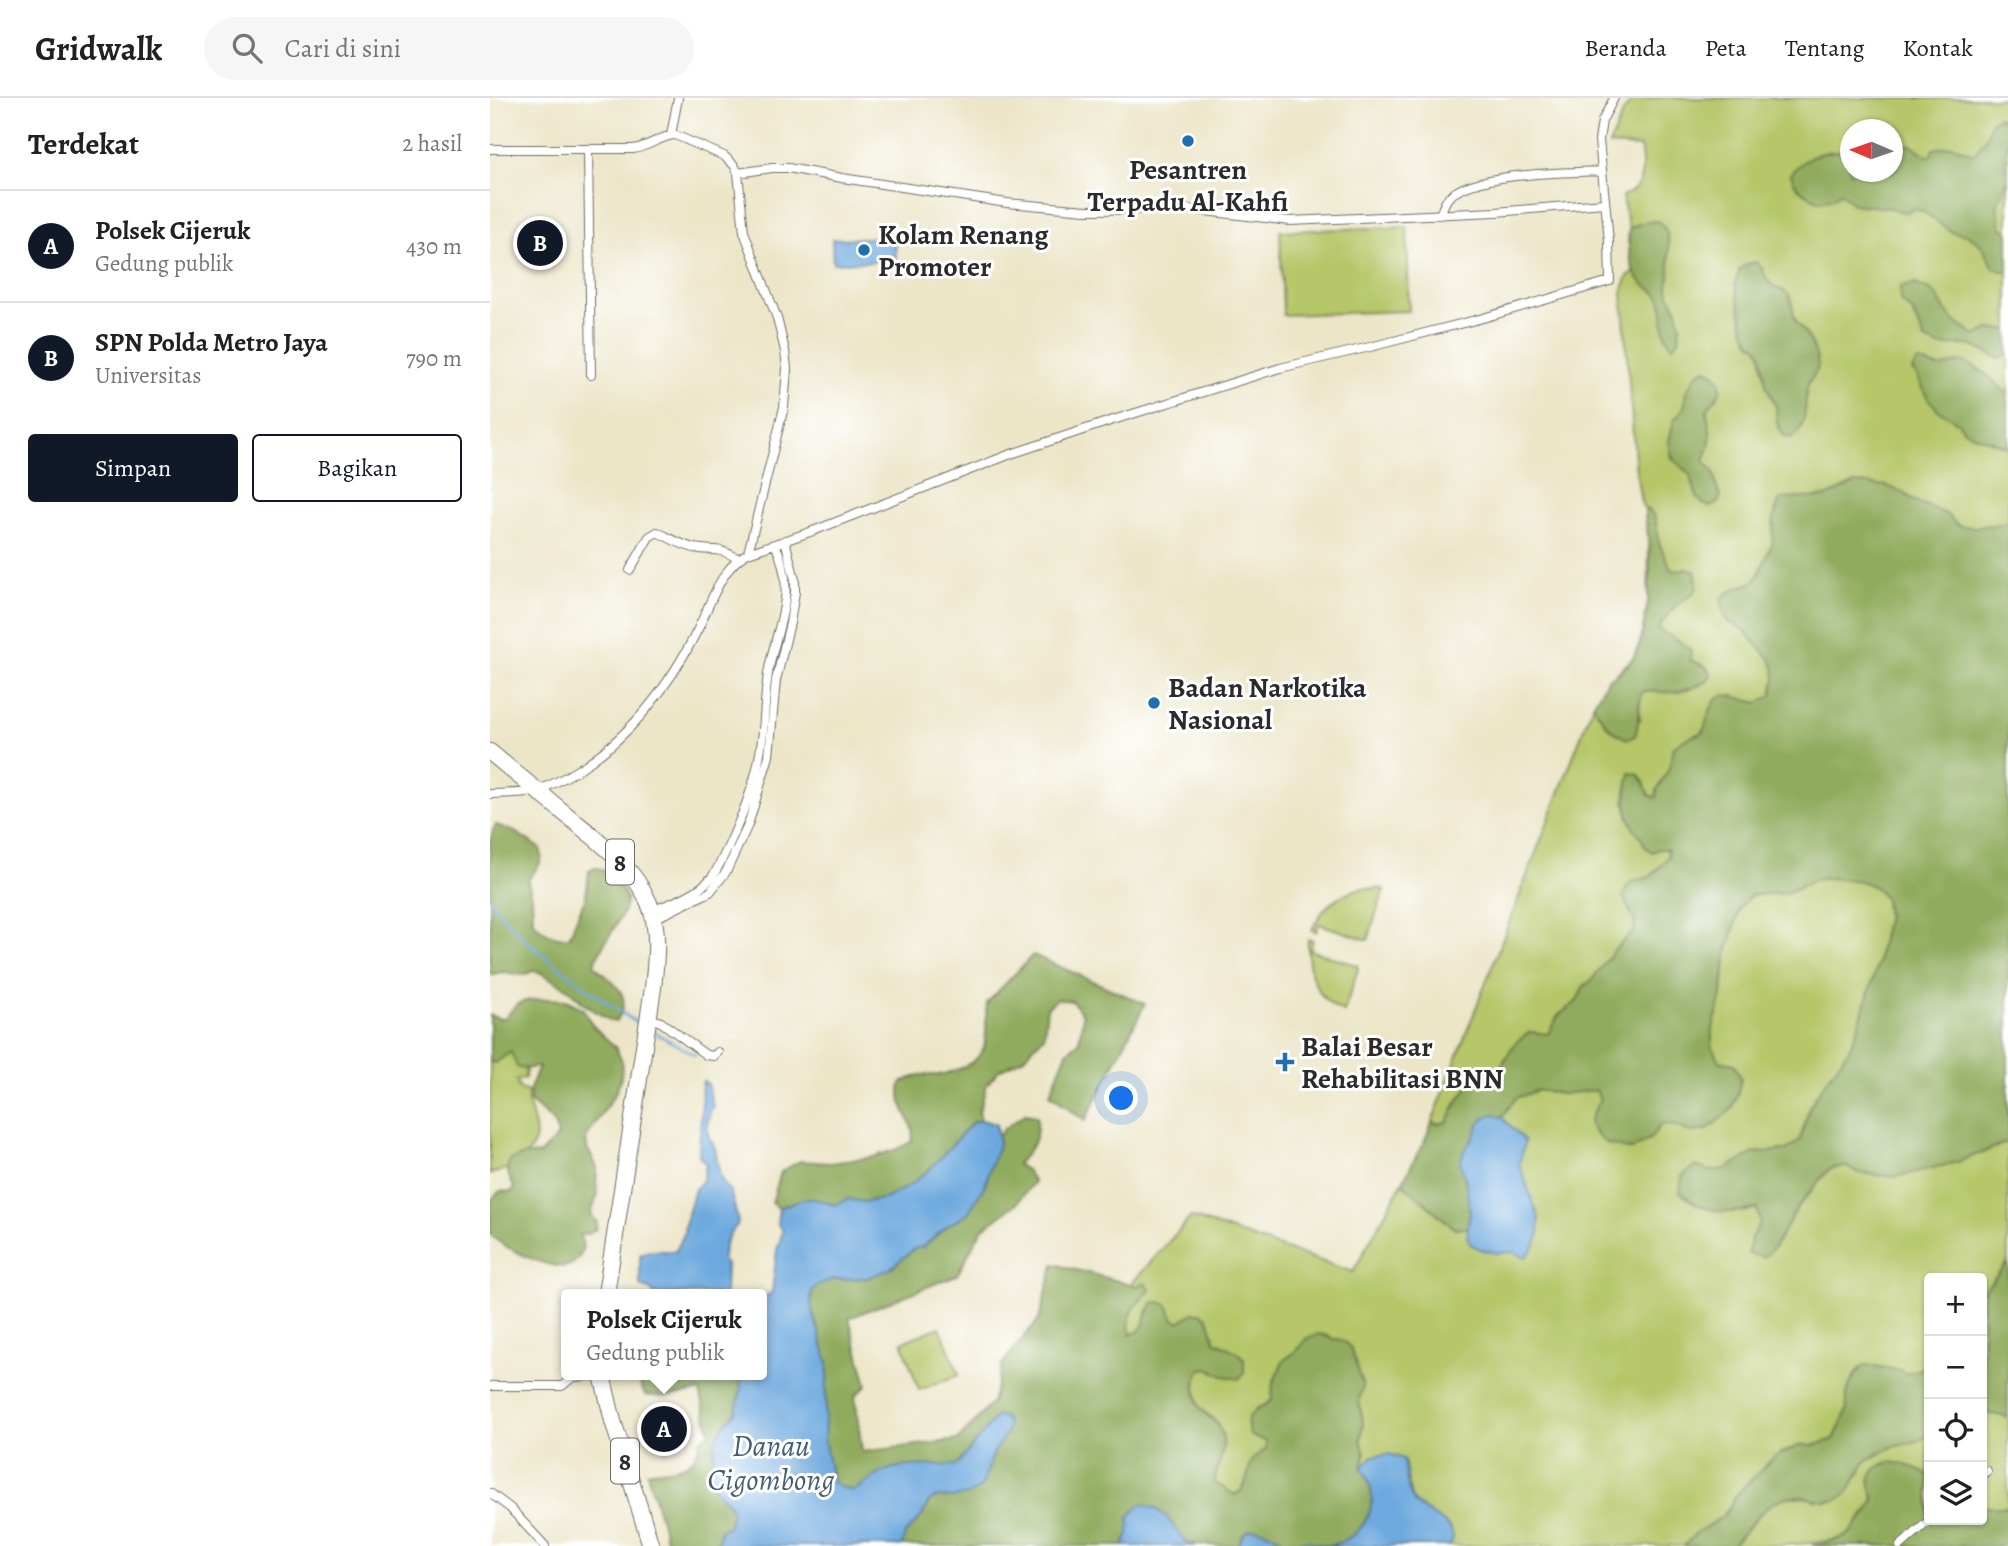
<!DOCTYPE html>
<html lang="id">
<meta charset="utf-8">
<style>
body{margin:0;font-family:Alegreya,serif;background:#f6f6f6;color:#202124}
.controls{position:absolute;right:21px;bottom:21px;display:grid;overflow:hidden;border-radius:7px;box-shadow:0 2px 5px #0004}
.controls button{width:63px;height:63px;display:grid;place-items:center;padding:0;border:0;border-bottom:2px solid #e0e0e0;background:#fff;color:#202124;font:35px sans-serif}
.compass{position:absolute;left:1350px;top:21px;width:63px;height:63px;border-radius:50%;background:#fff;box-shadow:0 2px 5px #0004;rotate:272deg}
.you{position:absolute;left:632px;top:1001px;width:24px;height:24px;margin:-18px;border:5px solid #fff;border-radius:50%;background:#1a73e8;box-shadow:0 0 0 10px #1a73e833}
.badge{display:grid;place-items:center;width:46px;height:46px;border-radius:50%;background:#111827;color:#fff;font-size:23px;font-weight:700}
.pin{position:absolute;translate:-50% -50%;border:4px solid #fff;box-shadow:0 2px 7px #0006}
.popup{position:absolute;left:71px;top:1191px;width:206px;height:91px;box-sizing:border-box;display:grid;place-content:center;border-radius:7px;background:#fff;filter:drop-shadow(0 2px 5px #0005);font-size:23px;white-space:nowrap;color:#757577}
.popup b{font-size:26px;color:#202124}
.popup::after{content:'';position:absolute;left:50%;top:100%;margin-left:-14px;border:14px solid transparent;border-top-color:#fff}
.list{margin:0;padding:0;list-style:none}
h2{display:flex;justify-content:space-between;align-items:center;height:91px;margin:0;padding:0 28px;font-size:30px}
h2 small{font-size:23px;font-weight:400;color:#757577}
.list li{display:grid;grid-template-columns:46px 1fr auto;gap:21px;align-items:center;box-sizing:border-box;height:112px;padding:0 28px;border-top:2px solid #e0e0e0}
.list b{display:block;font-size:26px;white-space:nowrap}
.list p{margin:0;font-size:23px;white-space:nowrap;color:#757577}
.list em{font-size:23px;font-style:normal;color:#757577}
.actions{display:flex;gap:14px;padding:21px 28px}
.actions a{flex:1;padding:16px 0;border:2px solid #111827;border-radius:7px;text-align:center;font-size:24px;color:#111827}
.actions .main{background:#111827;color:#fff}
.icon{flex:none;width:38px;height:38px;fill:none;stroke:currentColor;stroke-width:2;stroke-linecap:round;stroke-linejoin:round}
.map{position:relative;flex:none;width:1518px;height:1448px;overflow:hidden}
header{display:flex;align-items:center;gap:42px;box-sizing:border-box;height:98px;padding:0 35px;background:#fff;border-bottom:2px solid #e0e0e0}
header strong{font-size:33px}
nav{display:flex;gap:38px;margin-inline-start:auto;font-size:24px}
.search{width:490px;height:63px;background:#f6f6f6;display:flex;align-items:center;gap:18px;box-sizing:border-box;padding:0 24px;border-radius:38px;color:#757577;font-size:26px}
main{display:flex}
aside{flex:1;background:#fff}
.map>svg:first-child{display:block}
.green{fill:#b6c669;stroke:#70784a;stroke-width:2;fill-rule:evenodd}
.forest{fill:#90ab5d;stroke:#5e6b44;stroke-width:2}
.water{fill:#6da9de;stroke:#4c6a84;stroke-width:2}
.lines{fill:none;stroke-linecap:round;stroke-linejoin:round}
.stream{stroke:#6da9de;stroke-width:2.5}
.street-casing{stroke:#6f6c62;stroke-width:10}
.highway-casing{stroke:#6f6c62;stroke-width:18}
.street{stroke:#fff;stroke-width:8}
.highway{stroke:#fff;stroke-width:16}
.poi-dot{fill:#1f6fb2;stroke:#fff;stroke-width:2.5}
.labels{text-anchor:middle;stroke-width:6;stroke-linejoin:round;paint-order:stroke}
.shield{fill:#fff;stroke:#6b6b6b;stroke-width:2}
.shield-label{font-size:26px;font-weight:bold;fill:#2b2b2b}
.poi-label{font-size:28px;font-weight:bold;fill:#2b2b2b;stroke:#fff;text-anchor:start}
.water-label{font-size:30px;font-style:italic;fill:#455d73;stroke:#fff}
</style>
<header>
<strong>Gridwalk</strong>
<div class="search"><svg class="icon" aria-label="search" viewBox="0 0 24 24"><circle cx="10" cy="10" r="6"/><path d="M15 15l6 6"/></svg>Cari di sini</div>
<nav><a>Beranda</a><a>Peta</a><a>Tentang</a><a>Kontak</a></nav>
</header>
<main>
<aside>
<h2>Terdekat<small>2 hasil</small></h2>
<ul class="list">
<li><span class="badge">A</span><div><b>Polsek Cijeruk</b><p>Gedung publik</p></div><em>430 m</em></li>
<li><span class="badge">B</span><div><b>SPN Polda Metro Jaya</b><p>Universitas</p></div><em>790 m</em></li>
</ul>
<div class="actions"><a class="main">Simpan</a><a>Bagikan</a></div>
</aside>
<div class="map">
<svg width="1518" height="1448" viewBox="0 0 1518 1448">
<rect width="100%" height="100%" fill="#fff"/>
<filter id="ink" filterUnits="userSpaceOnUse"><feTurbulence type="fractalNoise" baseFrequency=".0143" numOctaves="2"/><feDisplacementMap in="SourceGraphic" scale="14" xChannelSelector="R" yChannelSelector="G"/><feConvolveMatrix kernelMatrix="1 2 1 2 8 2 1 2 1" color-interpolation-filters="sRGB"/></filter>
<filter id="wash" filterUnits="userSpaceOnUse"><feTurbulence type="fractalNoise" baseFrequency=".00686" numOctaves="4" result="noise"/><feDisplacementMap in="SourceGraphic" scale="28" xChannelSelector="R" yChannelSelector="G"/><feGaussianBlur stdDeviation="1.57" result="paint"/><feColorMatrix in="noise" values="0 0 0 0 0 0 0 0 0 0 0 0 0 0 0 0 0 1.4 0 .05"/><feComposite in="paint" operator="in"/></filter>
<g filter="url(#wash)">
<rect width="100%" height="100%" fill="#ece5c7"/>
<path class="green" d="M1144,0h374v829l-305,-195 -22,9 -7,6 -5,21 -13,30 -7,-3 -6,-15 -5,-6h-8c-2,8 -5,19 -5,28 2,21 20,45 42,47l1,8 -18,20 -11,2 -6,37 2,7 -1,8 -19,18 -24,32 -7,5 -7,15 -19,15 -10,19 -18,-3 -19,17 -8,14 -15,14c-22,1 -31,27 -41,45l-10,2 -5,-2 161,-417 14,21 33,-6 -1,-9 2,-16 -27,-19 19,-18 7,-15 8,-41 1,-58 -4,-33 -4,-9 -5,-30 -14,-180 6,-16 6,-3 -6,-32 1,-12 -7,-33c23,-7 22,-29 18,-49l-31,-2 15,-34zM1360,32h42v42h-42z
M917,129l2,84 -126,4 -3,-84z
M1340,780l31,3 14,6 10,12 2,17 -7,32 -2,15 -22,71 -8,17 -29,40 -9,15 -10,34 -13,10 -33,3 -28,16 -15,2 32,41 15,-4 2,15 -9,15 24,8 22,-38 32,-39 15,-3 15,7 36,4 63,-15 50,-20v120l-26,31v-15h-53v88l-23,8 -40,-9 -7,4 -5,8 -7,16v15l-2,8 -11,23 -22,7 -8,-1 -8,2 -15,6 -42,39 -16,24 -27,17 -12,13h-235l3,-4 -41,-44 -7,-39 -37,6 -5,3 3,-14 -4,-15 2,-16 -4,-22 2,-23 -4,-7 -3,-15 -26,-21 -21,3 -11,13 -6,4 -17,28 -1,17 -6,6 -9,2c-7,10 -12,16 -6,28l15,5v8c-4,3 -11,7 -13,11 -8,13 -3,27 -18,35l-20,-12v-8l7,-25 -5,-28 -18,-15 -3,-16 1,-16 4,-6 8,-1 6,5 23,-20 -23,-12 -2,-8 -20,-20 -13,9 -32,-12 -5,16 -5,7 -8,1c-4,-20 6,-30 20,-44l-19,-6 60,-67 162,55 49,-89 52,45 48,-112 14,-18 22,-8 23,4 35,-4 4,9 -11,23 19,22 24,6 20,-13 9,-13 15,2 14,6 29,-70 -7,-15v-15l9,-32 6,-47 13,-46 11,-12 35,-2 28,-13z
M872,790l22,1 -16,51 -49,-16 -3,8 -4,-2c10,-23 25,-36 50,-42z
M818,841l5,1 -3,10 49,16 -15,46c-29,-12 -38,-43 -36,-73z
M26,951l10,19 -1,10 -9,3 4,8 8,3c-2,10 3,17 5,27 2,7 4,16 2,22 -7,19 -28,29 -45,33v-113z
M450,1229l19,48 -40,15 -17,-48z
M1492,1314l26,5v90h-26z
M1439,1335v42l-56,16c3,14 -4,18 -13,28 -5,6 -7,13 -14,17 -22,10 -86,10 -115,10 31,-29 37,-61 86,-45l42,-26 7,-14 15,-8 14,-8 15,-2 16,-6z"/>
<path class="forest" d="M1508,19l6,3 4,6v54l-11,25 4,22 7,5v39h-7l-7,-3 -12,-22 -14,-11 -16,-3 -30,-21 -8,-2 -7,3 -8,-1 -9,-3 -37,-4 -13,-12 -6,6 -15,3c-13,-7 -24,-11 -28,-27 15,-20 36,-25 59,-22v20h42l7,-10 -2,-17c25,-2 16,6 33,12l3,-8 19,-4 22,9 12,-16 5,-16z
M1161,123l9,1 5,7 3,8 2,32 -2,17 1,8 8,15 3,16 -1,15 -6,6c-14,-12 -7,-30 -12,-46 -3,-8 -10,-10 -16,-15 -16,-11 -17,-38 -16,-56l7,-4z
M1266,164c8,6 8,15 15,22 5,6 13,4 18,11 5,8 3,18 7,26 2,5 7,8 10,13 5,6 11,22 12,30 1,10 -10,14 -11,24 -3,19 2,37 -15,50l-7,-2 -6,-6 -2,-8 -1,-15 -10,-22 -5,-32 -4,-7 -7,-4 -6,-14 -9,-44 5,-15 8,-5z
M1425,186c26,8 19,12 33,30 7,9 19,16 27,22l14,-7 19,1v24l-8,5 -29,-14 -32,1 -14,-6 -13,-29 -12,-10v-14z
M1427,264c8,0 14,4 22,5 9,2 13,-6 22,-5 19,3 33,20 47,32v53l-37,-13 -7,-4 -5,-7 -21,-13 -11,-13 -10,-22 -5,-4z
M1215,271c10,2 19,13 14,25 -3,7 -11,9 -12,18 0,5 1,6 2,11 3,15 1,23 -5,37l10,13 3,16 4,7 -3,7 -8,4 -7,-3 -6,-7 -7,-22 -18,-17 -3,-17 5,-21 10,-12 2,-16 12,-19z
M1365,385l32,3 15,6 13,9 31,13 13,12 17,1 32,-4v619l-50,20 -63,15 -36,-4 -15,-7 -15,3 -32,39 -22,38 -11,11 -16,-3 3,-16 9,-15 -3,-15c-29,8 -54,5 -77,-16l2,-16 13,-10 16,5 15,-2 28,-16 33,-3 13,-10 10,-34 9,-15 29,-40 8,-17 22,-71 2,-15 7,-32 -2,-17 -10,-12 -14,-6 -31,-3 -16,2 -28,13 -35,2 -11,12 -13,46 -6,47 -9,32v15l7,14 15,3 7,14 -3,16 -6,15 -25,21 -17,2 -14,-6 -15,-2 -9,13 -20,13c-22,-5 -33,-6 -43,-28l11,-23 -4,-9 -35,4 -23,-4 -22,8 -14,19 -8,-3 -14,8 -6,15 -10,14 -4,12 6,19 4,30 -3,16h-13l-52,-45 23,-43 7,-18 5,2 10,-2 11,-21 15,-20 7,-4h9l14,-14 13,-21 14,-10 18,2 10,-18 19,-15 7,-15 7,-5 24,-32 19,-18 1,-8 -12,-27c7,-19 11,-13 26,-19 7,-3 14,-15 19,-20l-1,-8h-8l-7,3 -7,-5c-2,-8 -6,-12 -11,-19 -11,-20 -8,-34 -4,-55l8,1 5,6 6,15 7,3 1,-8 12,-22 5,-21 7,-6 22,-9c14,-44 13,-41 55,-29l14,-8 3,-18 -1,-10 -3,-7 -28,-31 -14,-7 -5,-8 -3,-16 16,-10 16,-6 5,-6 14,-32 2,-27 6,-18 46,-2z
M1158,411c13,12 6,19 11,33 3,10 9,19 13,28l8,1 7,-3 8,3c7,26 -4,21 -19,35 -7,6 -13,15 -18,23 11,8 26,12 33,22l-1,9 15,6 6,7 -3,8c-27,14 -36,12 -65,10 -7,14 -2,30 -8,45l-7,3c-18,-6 -25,-19 -35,-34l15,-26c14,-6 28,-21 32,-36 9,-26 11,-71 9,-99 -1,-11 -4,-22 -4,-33z
M6,727l17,6 27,17c6,16 -7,21 -12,33l4,16 1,23c9,12 21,19 36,17l17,-41 3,-25 6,-3c11,1 15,8 22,16 3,3 8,8 9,13 4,15 -28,50 -32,68 18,18 42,28 22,57l-5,-1 -27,-17 -17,-16 -28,-16 -6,-1 -10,4 -22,-3 -11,3v-131l3,-14z
M543,857l112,49 -60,117 -35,-27 17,-42 12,-10 4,-27 -11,-14 -15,-2 -10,9 -3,28 -22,23 -23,11 -12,14 -8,27 2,9 -8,2 -43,47 -21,17 -22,12 -23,4 -16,-3 -14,6c-24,-10 -32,-6 -55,3l-7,-5 9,-31 19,-11 31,2 42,-6 25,-8 14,-8c5,-22 -19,-34 -10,-59 7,-3 14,-6 21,-7 5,-1 11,1 16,0 16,-3 40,-12 45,-28 4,-14 1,-29 3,-44z
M55,901l21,1 16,8 12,19 21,20 7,14 -1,17 -6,16 -29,44 1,10 10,19 -1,16 2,11 -7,20 6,9 -1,6 -8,5 -9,1c4,6 5,13 1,21 -3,4 -8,9 -13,10 -18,4 -65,-19 -77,-32l1,-34 9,-9 12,1 2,-5c-5,-10 -9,-16 -4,-27l11,-4 19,-2 18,-18c-3,-18 -16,-23 -28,-35v-12l9,-22 -17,2 -5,-2 -6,-15 -16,11 -5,-1v-47c21,10 16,-5 30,-12 8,-4 17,-3 25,-4z
M535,1016l12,2c1,25 -3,30 -20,48l10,7 7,11 -18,22 -34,25 -25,46 -108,43 18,67 -12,11 7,56 96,-12 34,-37 11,-40 36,-44 15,-55 83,22 6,-3 5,2 2,5c-14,14 -24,24 -20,44l8,-2 5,-6 9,-23 7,-1 8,2 6,14 6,4 14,-9h9l6,5 7,23 24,12 5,5v15l-5,6 -16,-3 -14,-8 -8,1c-7,10 -8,31 1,41 8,9 17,12 20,24 5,17 -7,33 -7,49l20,12c15,-8 10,-22 18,-35 2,-4 9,-8 13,-11v-8l-15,-5c-11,-24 7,-25 21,-36l1,-17 10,-22 13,-10 11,-13 13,-4 14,5 8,1 9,8 12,38 -4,15 4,22 -2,17 4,14 -3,14c22,31 5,72 -34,77 -7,1 -13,-3 -21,-4 -7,0 -14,2 -21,0 -11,-3 -23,-15 -36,-11 -7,2 -9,9 -12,16 -14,0 -35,0 -49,-3 -19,-8 -20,-39 -50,-38l-10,12v17l-6,12h-221l3,-12 17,-18 7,-15 7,-4 16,1 29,-11 15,-39 11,-16 -11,-15 -39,48 -64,3 -14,6 -13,10 -14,7 -14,-5 -6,-5 -8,-42 4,-76 -17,-57 1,-16 7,-5 14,-6 34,-1 23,-9 25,-21 8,-1 24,-21 21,-13 18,-30 4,-16 9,-22 -1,-9 6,-7z
M1518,1164v155l-26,-5v-119z
M1376,1267l34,5 6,4 23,-8v67c-9,12 -31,10 -44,17 -6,3 -15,7 -19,12 -10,12 -13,32 -30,38 -13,4 -24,-3 -37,-4 -32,-2 -48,31 -68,50h-47l12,-13 27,-17 16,-24 35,-35 22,-10 8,-2 8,1 22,-7c4,-8 9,-17 12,-27 2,-6 0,-11 1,-18 2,-11 9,-23 19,-29z
M146,1277h104l1,15 -5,22 -11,12 -9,15 -7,41c4,5 6,11 11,15 12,12 16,14 8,32l-7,3 -4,16h-49l-21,-74c29,-5 48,0 54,-33l9,-6 -10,-42 -37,6 -18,-2z
M1399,1364l15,2 25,11v45h53v-13h26v39h-196c11,-4 26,-3 36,-11 5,-4 26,-30 26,-35 1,-7 -3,-9 -4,-15 -3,-13 9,-20 19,-23z"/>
<path class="water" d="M405,139l1,24 -63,2 -1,-24z
M213,983l4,2 6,23c-4,6 -7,20 -5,28 1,5 6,10 7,15 4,15 2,32 16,42 1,11 6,21 7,33 -11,11 -16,22 -15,38l3,2 -1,30h-71l-4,-5 -10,-3v-31l9,-4h27l9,-19 -1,-4 11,-39 7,-7 4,-18 -7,-8c0,-18 2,-35 3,-53 0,-8 -2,-15 1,-22z
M1004,1016l8,3 23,24 -6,23 20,54v17l-3,9 -10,13 -14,-5 -15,1 -15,-3 -12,-6 -3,-8 3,-24 -4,-30 -6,-19 4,-12 10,-14 6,-15 6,-5z
M491,1022l15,4 3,21 -9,22 -4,16 -18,30 -21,13 -24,21 -8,1 -25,21 -23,9 -34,1 -14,6 -7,5 -1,16 17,57 -4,76 8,41 6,6 14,5c13,-6 24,-18 38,-22 17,-5 48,-3 67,-4l39,-48h8l4,7 -1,8 -11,16 -15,39 -13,8 -16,3 -16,-1 -7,4 -7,15 -17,18 -3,12h-185l4,-17 7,-2c12,-28 -10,-26 -19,-47l7,-41 9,-15 11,-12 5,-22 -1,-15h22v-76l10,-7 5,-42 6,-19 -6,-8 2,-15c23,-10 31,-13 55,-3l14,-6 16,3 23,-4 22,-12 21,-17 43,-47z
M899,1356l15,5c2,12 2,29 8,39 7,16 55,26 37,48h-211c3,-7 5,-14 12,-16 13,-4 25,8 36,11 7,2 14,0 21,0 8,1 14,5 21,4 39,-5 56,-46 34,-77l11,-12z
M649,1407h8l19,11 19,26 11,4h-73l6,-12v-17z"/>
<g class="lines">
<path class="stream" d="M0,801c22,34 54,57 86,81 22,16 43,33 67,46
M162,933l43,24"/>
</g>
</g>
<g filter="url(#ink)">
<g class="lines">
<defs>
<path id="street" d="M181,37l7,-37
M0,51h143c16,-2 27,-13 42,-14l49,21 10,9 4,8 6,59 33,86 8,33 2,18 -3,38 -36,146c-26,13 -37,49 -49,74 -28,57 -68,110 -123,144 -12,7 -25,15 -38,19 -15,4 -33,3 -48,4
M98,52l3,225
M248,75l34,-5h16l54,10 165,25 79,7 101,-1 103,12 206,-9 108,-9
M950,117c3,-7 5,-15 10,-19 28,-24 115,-23 152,-25
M258,455l65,-22 198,-77 99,-33 170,-53 94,-22 109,-28 127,-37 -1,-40 -10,-101 3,-19 12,-23
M140,472l19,-33 8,-5c11,5 24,13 37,16 21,4 22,-2 43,10
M161,813c20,-8 47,-17 61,-34 6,-8 10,-18 15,-28 14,-30 28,-63 33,-96 5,-26 4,-53 8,-79 8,-49 31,-80 7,-130
M164,821l56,-27 16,-20 22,-47 21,-69 7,-76 14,-57 5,-31v-12l-10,-40
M159,920l12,4 45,33 8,1 4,-4
M1,1288h71l11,-9 29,-2
M1492,1377l5,-4
M0,1395l20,15 35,38
M1410,1448l30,-26"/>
<path id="highway" d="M0,654c26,22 53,43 79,65 30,24 65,50 80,86 11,27 7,57 4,85l-47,306
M112,1277l11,46 38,125"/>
</defs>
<use href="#street" class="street-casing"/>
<use href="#highway" class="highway-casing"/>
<use href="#street" class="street"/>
<use href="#highway" class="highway"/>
</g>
</g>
<g class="poi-dot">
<circle cx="698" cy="43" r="7"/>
<circle cx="374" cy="152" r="7"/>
<circle cx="664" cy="605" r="7"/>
<path d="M791.5 953.5h7v7h7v7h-7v7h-7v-7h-7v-7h7z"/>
</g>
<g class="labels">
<g class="shield">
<rect x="116" y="741.5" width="28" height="45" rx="5"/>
<rect x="121" y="1340.5" width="28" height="45" rx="5"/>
</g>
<g class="shield-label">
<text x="130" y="773">8</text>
<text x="135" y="1372">8</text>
</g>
<g class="poi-label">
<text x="698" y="81" text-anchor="middle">Pesantren<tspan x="698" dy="32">Terpadu Al-Kahfi</tspan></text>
<text x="388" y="146">Kolam Renang<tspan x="388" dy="32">Promoter</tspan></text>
<text x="678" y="599">Badan Narkotika<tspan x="678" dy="32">Nasional</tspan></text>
<text x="811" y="958">Balai Besar<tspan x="811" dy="32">Rehabilitasi BNN</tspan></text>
</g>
<g class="water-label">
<text x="281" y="1358">Danau<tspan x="281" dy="34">Cigombong</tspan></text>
</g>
</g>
</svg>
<div class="controls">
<button>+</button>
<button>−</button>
<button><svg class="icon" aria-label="locate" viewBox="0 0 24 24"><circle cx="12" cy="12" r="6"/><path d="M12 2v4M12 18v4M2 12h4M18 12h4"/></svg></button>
<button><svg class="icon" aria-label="layers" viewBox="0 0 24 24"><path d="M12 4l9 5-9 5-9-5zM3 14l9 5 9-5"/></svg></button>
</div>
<svg class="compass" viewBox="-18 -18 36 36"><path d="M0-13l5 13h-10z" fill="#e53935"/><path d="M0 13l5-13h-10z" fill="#757577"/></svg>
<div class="you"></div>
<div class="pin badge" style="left:174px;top:1331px">A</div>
<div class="popup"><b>Polsek Cijeruk</b>Gedung publik</div>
<div class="pin badge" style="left:50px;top:145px">B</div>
</div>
</main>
